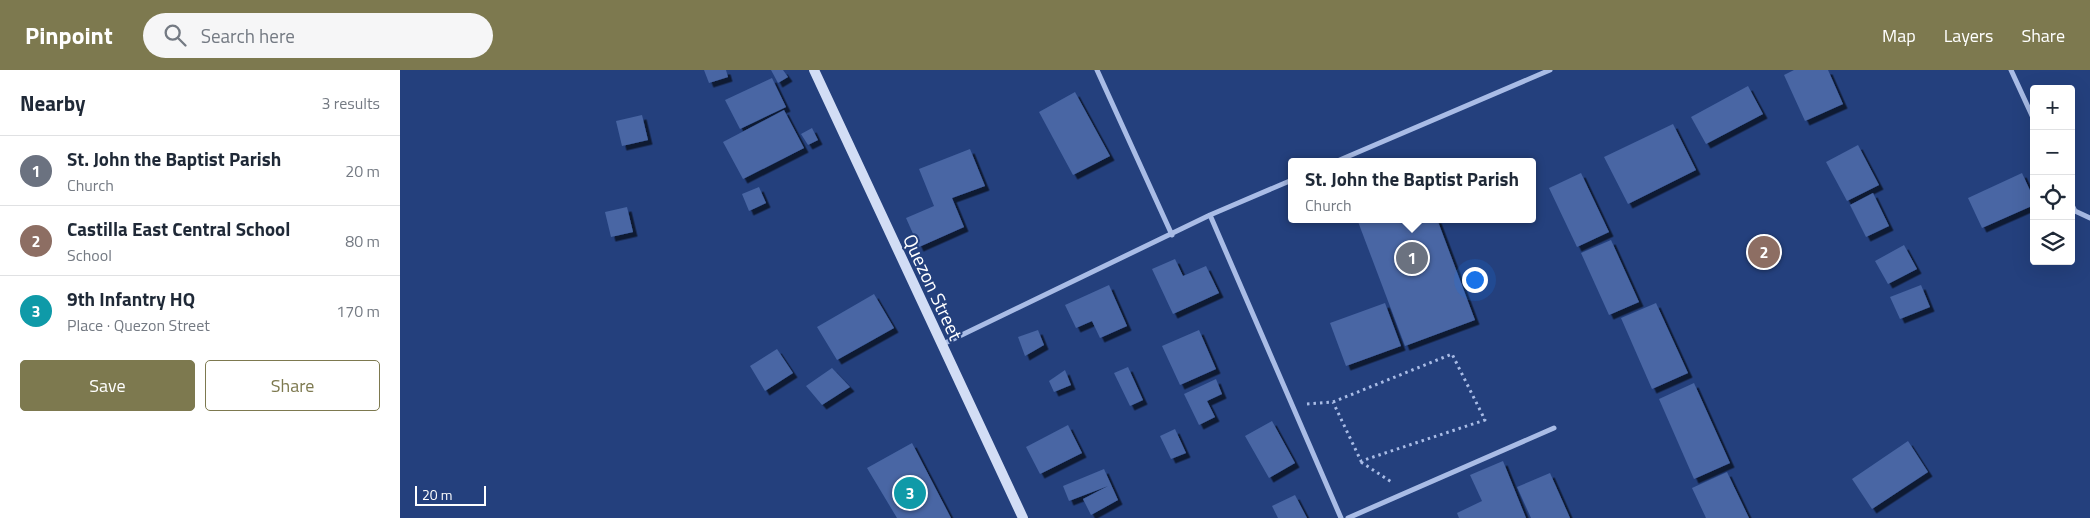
<!DOCTYPE html>
<meta charset="utf-8">
<style>
body{margin:0;font-family:"Titillium Web",sans-serif;background:#f6f6f7;color:#1f2937}
.controls{position:absolute;right:15px;top:15px;display:grid;overflow:hidden;border-radius:5px;box-shadow:0 5px 20px #0002}
.controls button{width:45px;height:45px;display:grid;place-items:center;padding:0;border:0;border-bottom:1px solid #e0e1e3;background:#fff;color:#1f2937;font:25px sans-serif}
.scale{position:absolute;left:15px;bottom:12px;width:71px;box-sizing:border-box;padding-left:5px;border:2px solid #fff;border-top:0;font-size:14px;line-height:18px;white-space:nowrap;color:#fff;-webkit-text-stroke:4px #24407d;paint-order:stroke}
.you{position:absolute;left:1074px;top:209px;width:18px;height:18px;margin:-12px;border:4px solid #fff;border-radius:50%;background:#1a73e8;box-shadow:0 0 0 8px #1a73e833}
.badge{display:grid;place-items:center;width:32px;height:32px;border-radius:50%;background:#7d794f;color:#fff;font-size:16px;font-weight:700}
.pin{position:absolute;translate:-50% -50%;border:2px solid #fff;box-shadow:0 1px 5px #0006}
.popup{position:absolute;left:888px;top:88px;width:248px;height:65px;box-sizing:border-box;display:grid;place-content:center;border-radius:5px;background:#fff;filter:drop-shadow(0 1px 4px #0005);font-size:16px;white-space:nowrap;color:#747a83}
.popup b{font-size:19px;color:#1f2937}
.popup::after{content:'';position:absolute;left:50%;top:100%;margin-left:-10px;border:10px solid transparent;border-top-color:#fff}
.list{margin:0;padding:0;list-style:none}
h2{display:flex;justify-content:space-between;align-items:center;height:65px;margin:0;padding:0 20px;font-size:21px}
h2 small{font-size:16px;font-weight:400;color:#747a83}
.list li{display:grid;grid-template-columns:32px 1fr auto;gap:15px;align-items:center;box-sizing:border-box;height:70px;padding:0 20px;border-top:1px solid #e0e1e3}
.list b{display:block;font-size:19px;white-space:nowrap}
.list p{margin:0;font-size:16px;white-space:nowrap;color:#747a83}
.list em{font-size:16px;font-style:normal;color:#747a83}
.actions{display:flex;gap:10px;padding:15px 20px}
.actions a{flex:1;padding:11px 0;border:1px solid #7d794f;border-radius:5px;text-align:center;font-size:18px;color:#7d794f}
.actions .main{background:#7d794f;color:#fff}
.icon{flex:none;width:28px;height:28px;fill:none;stroke:currentColor;stroke-width:2;stroke-linecap:round;stroke-linejoin:round}
.map{position:relative;flex:none;width:1690px;height:448px;overflow:hidden}
header{display:flex;align-items:center;gap:30px;box-sizing:border-box;height:70px;padding:0 25px;background:#7d794f;color:#fff}
header strong{font-size:24px}
nav{display:flex;gap:28px;margin-inline-start:auto;font-size:18px}
.search{width:350px;height:45px;background:#f6f6f7;display:flex;align-items:center;gap:12px;box-sizing:border-box;padding:0 18px;border-radius:28px;color:#747a83;font-size:19px}
main{display:flex}
aside{flex:1;background:#fff}
.map>svg:first-child{display:block}
.building{fill:#4866a4;filter:url(#shadow)}
.lines{fill:none;stroke-linecap:round;stroke-linejoin:round}
.path{stroke:#a9bce6;stroke-width:3;stroke-dasharray:2.5 4;stroke-linecap:butt}
.street{stroke:#a9bce6;stroke-width:5}
.secondary{stroke:#d2ddf5;stroke-width:10}
.labels{text-anchor:middle;stroke-width:4;stroke-linejoin:round;paint-order:stroke}
.street-label{font-size:19px;fill:#fff;stroke:#24407d}
</style>
<header>
<strong>Pinpoint</strong>
<div class="search"><svg class="icon" aria-label="search" viewBox="0 0 24 24"><circle cx="10" cy="10" r="6"/><path d="M15 15l6 6"/></svg>Search here</div>
<nav><a>Map</a><a>Layers</a><a>Share</a></nav>
</header>
<main>
<aside>
<h2>Nearby<small>3 results</small></h2>
<ul class="list">
<li><span class="badge" style="background:#6b7280">1</span><div><b>St. John the Baptist Parish</b><p>Church</p></div><em>20 m</em></li>
<li><span class="badge" style="background:#8d6e63">2</span><div><b>Castilla East Central School</b><p>School</p></div><em>80 m</em></li>
<li><span class="badge" style="background:#0f9aa8">3</span><div><b>9th Infantry HQ</b><p>Place · Quezon Street</p></div><em>170 m</em></li>
</ul>
<div class="actions"><a class="main">Save</a><a>Share</a></div>
</aside>
<div class="map">
<svg width="1690" height="448" viewBox="0 0 1690 448">
<defs>
<filter id="shadow"><feDropShadow dx="4.5" dy="4.5" stdDeviation="0" flood-color="#0009"/></filter>
</defs>
<rect width="100%" height="100%" fill="#24407d"/>
<path class="building" d="M304,0h22l2,7 -19,6z
M371,0h12l5,7 -10,6z
M1394,0h34l15,34 -38,17 -21,-46z
M372,8l14,29 -46,22 -15,-29z
M1348,16l15,28 -57,30 -15,-27z
M675,22l35,64 -37,19 -34,-63z
M384,40l20,38 -61,31 -20,-37z
M242,45l6,25 -26,6 -6,-25z
M1273,54l23,46 -68,34 -24,-47z
M412,58l6,12 -10,5 -7,-11z
M1458,75l21,40 -32,16 -21,-39z
M570,79l15,37 -33,12 12,29 -45,20 -13,-29 28,-12 -15,-37z
M1181,103l28,59 -32,15 -28,-59z
M1622,103l12,26v6l-52,23 -14,-30z
M359,117l7,16 -17,8 -7,-17z
M1473,123l16,33 -23,11 -16,-32z
M227,137l6,25 -22,5 -6,-25z
M957,149h80l38,101 -70,26z
M1211,170l28,62 -30,13 -28,-62z
M1504,175l13,24 -29,15 -13,-23z
M775,189l8,17 23,-10 13,27 -46,21 -21,-45z
M709,215l18,41 -27,12 -8,-17 -16,7 -11,-23z
M1521,215l9,22 -30,12 -10,-22z
M474,224l20,34 -57,32 -20,-33z
M985,233l16,43 -55,20 -16,-43z
M1256,233l32,70 -36,16 -31,-71z
M638,260l6,15 -19,11 -7,-19z
M799,260l17,39 -36,16 -18,-39z
M377,279l16,24 -28,18 -15,-25z
M728,297l15,33 -13,6 -16,-33z
M432,298l18,19 -28,18 -16,-19z
M665,300l6,15 -17,7 -5,-11z
M816,309l6,15 -15,7 8,16 -16,8 -15,-31z
M1294,313l36,80 -36,16 -35,-80z
M872,351l23,42 -26,15 -24,-42z
M668,355l14,28 -42,21 -14,-27z
M775,359l11,24 -15,6 -11,-23z
M1508,371l20,31 -56,37 -20,-30z
M512,373l39,75h-54l-30,-50z
M1103,391l23,57h-67l-2,-5 25,-12 -12,-26z
M704,399l14,31 -27,15 -8,-16 25,-13 -39,15 -6,-15z
M1327,402l22,46h-43l-14,-30z
M1150,403l20,45h-39l-14,-31z
M895,425l12,23h-29l-6,-12z"/>
<g class="lines">
<path class="path" d="M907,334l26,-2 119,-48 33,66 -124,41 -28,-59
M961,392l32,21"/>
<path class="street" d="M697,0l75,165
M1611,0l23,50
M935,92l215,-92
M1671,133l4,8 15,7
M810,145l131,303
M541,275l269,-130 82,-35
M948,448l206,-90"/>
<path class="secondary" d="M414,0l209,448"/>
</g>
<g class="labels">
<g class="street-label">
<text transform="translate(533 217) rotate(65)" y="7">Quezon Street</text>
</g>
</g>
</svg>
<div class="controls">
<button>+</button>
<button>−</button>
<button><svg class="icon" aria-label="locate" viewBox="0 0 24 24"><circle cx="12" cy="12" r="6"/><path d="M12 2v4M12 18v4M2 12h4M18 12h4"/></svg></button>
<button><svg class="icon" aria-label="layers" viewBox="0 0 24 24"><path d="M12 4l9 5-9 5-9-5zM3 14l9 5 9-5"/></svg></button>
</div>
<div class="scale">20 m</div>
<div class="you"></div>
<div class="pin badge" style="left:1012px;top:188px;background:#6b7280">1</div>
<div class="popup"><b>St. John the Baptist Parish</b>Church</div>
<div class="pin badge" style="left:1364px;top:182px;background:#8d6e63">2</div>
<div class="pin badge" style="left:510px;top:423px;background:#0f9aa8">3</div>
</div>
</main>
